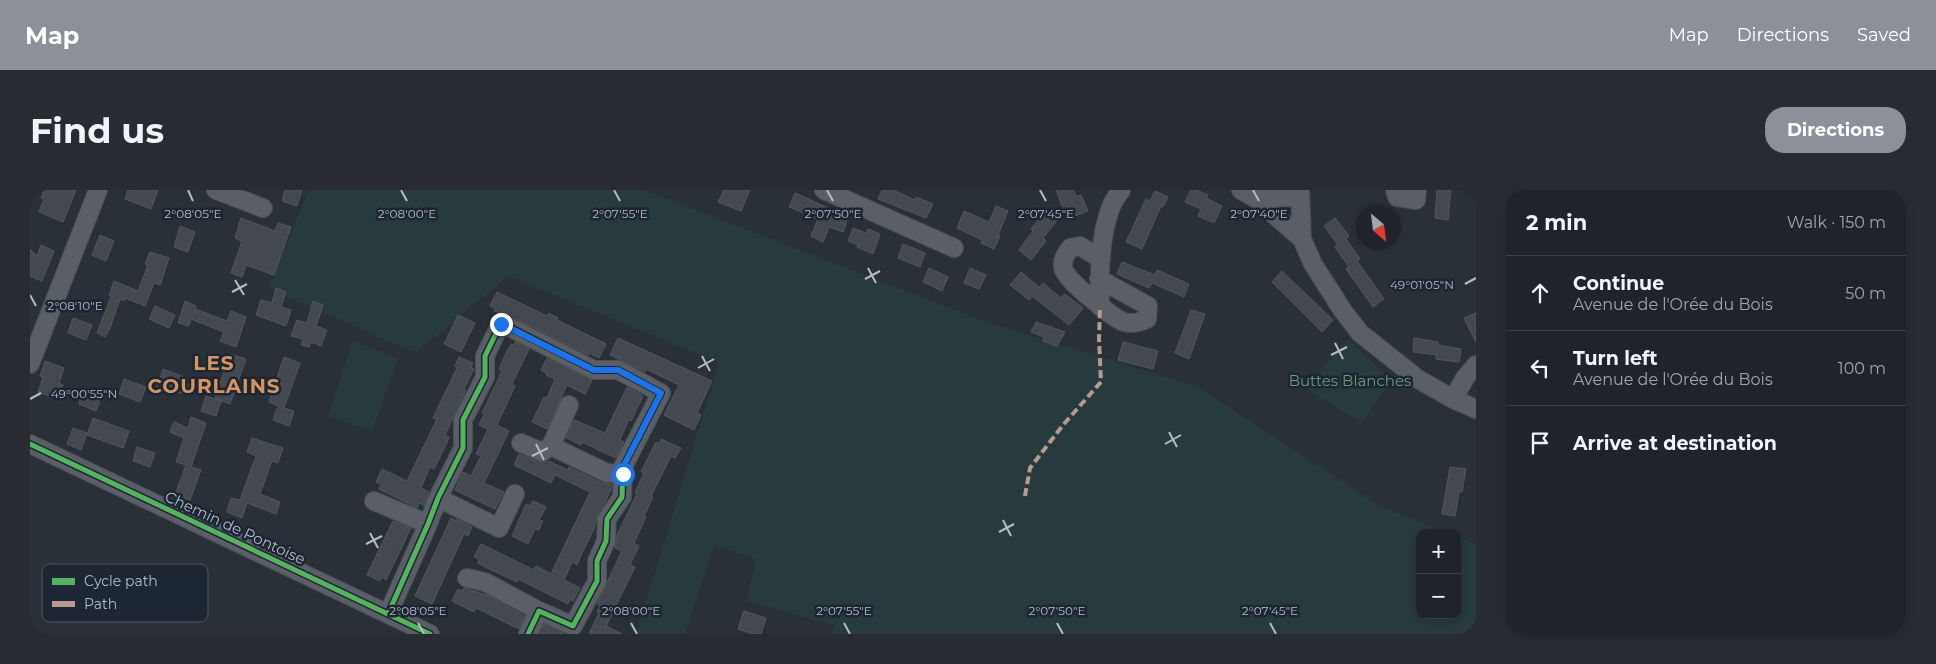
<!DOCTYPE html>
<meta charset="utf-8">
<style>
body{margin:0;font-family:Montserrat,sans-serif;background:#282c32;color:#f1f3f6}
.controls{position:absolute;right:15px;bottom:15px;display:grid;overflow:hidden;border-radius:10px;box-shadow:0 2px 8px #0003}
.controls button{width:45px;height:45px;display:grid;place-items:center;padding:0;border:0;border-bottom:1px solid #3d4147;background:#20242a;color:#f1f3f6;font:25px sans-serif}
.compass{position:absolute;left:1326px;top:15px;width:45px;height:45px;border-radius:50%;background:#20242a;box-shadow:0 2px 8px #0003;rotate:152deg}
.stop{position:absolute;width:15px;height:15px;margin:-11px;border:4px solid #1a73e8;border-radius:50%;background:#fff}
.stop.end{background:#1a73e8;border-color:#fff;box-shadow:0 1px 5px #0008}
.list{margin:0;padding:0;list-style:none}
h2{display:flex;justify-content:space-between;align-items:center;height:65px;margin:0;padding:0 20px;font-size:21px}
h2 small{font-size:16px;font-weight:400;color:#a2a4a8}
.list li{display:grid;grid-template-columns:32px 1fr auto;gap:15px;align-items:center;box-sizing:border-box;height:75px;padding:0 20px;border-top:1px solid #3d4147}
.list b{display:block;font-size:19px;white-space:nowrap}
.list p{margin:0;font-size:16px;white-space:nowrap;color:#a2a4a8}
.list em{font-size:16px;font-style:normal;color:#a2a4a8}
.icon{flex:none;width:28px;height:28px;fill:none;stroke:currentColor;stroke-width:2;stroke-linecap:round;stroke-linejoin:round}
.map{position:relative;flex:none;width:1446px;height:444px;overflow:hidden;border-radius:20px}
header{display:flex;align-items:center;gap:30px;box-sizing:border-box;height:70px;padding:0 25px;background:#8c9099;color:#fff}
header strong{font-size:24px}
nav{display:flex;gap:28px;margin-inline-start:auto;font-size:18px}
.intro{display:flex;align-items:center;justify-content:space-between;box-sizing:border-box;height:120px;padding:0 30px}
h1{margin:0;font-size:35px}
.button{padding:12px 22px;border-radius:20px;background:#8c9099;color:#fff;font-size:18px;font-weight:700}
main{display:flex;gap:30px;padding:0 30px}
aside{flex:1;background:#20242a;border-radius:20px;box-shadow:0 2px 8px #0003}
.map>svg:first-child{display:block}
.green{fill:#273a3e}
.building{fill:#444950;stroke:#52575f}
.lines{fill:none;stroke-linecap:round;stroke-linejoin:round}
.minor-casing{stroke:#484c53;stroke-width:20}
.minor{stroke:#5a5e66;stroke-width:18}
.quiet{stroke:#b69a8f;stroke-width:4;stroke-dasharray:8 4;stroke-linecap:butt}
.cycleway-casing{stroke:#1d2633;stroke-width:8}
.cycleway{stroke:#56b35d;stroke-width:5}
.route{stroke:#1a73e8;stroke-width:6}
.ticks{fill:none;stroke:#b4bcc9;stroke-width:2}
.labels{text-anchor:middle;stroke-width:5;stroke-linejoin:round;paint-order:stroke}
.park-label{font-size:15px;fill:#6b9a76;stroke:#1d2633}
.street-label{font-size:15px;fill:#b4bcc9;stroke:#1d2633}
.district-label{font-size:20px;font-weight:bold;letter-spacing:1px;fill:#d59563;stroke:#1d2633}
.key{fill:#1d2633;stroke:#4a5360;stroke-width:1}
.key-label{font-size:14px;fill:#b4bcc9}
.ticks-label{font-size:12px;text-anchor:middle;fill:#b4bcc9;stroke:#1d2633;stroke-width:5;stroke-linejoin:round;paint-order:stroke}
</style>
<header>
<strong>Map</strong>
<nav><a>Map</a><a>Directions</a><a>Saved</a></nav>
</header>
<div class="intro"><h1>Find us</h1><a class="button">Directions</a></div>
<main>
<div class="map">
<svg width="1446" height="444" viewBox="0 0 1446 444">
<rect width="100%" height="100%" fill="#2a3038"/>
<path class="green" d="M279,0h335l340,131 214,66 180,118 70,28h-28v82h37v-78l19,7v90h-645l3,-9 -88,-24 10,-42 -42,-14 -29,89h-49l83,-271 -211,-87 -92,77 -148,-64z
M1318,149l43,41 -29,43 -57,-35z
M323,150l45,19 -26,72 -44,-15z"/>
<path class="building" d="M14,0h32l-13,32 -24,-10 5,-13 -3,-1z
M98,0h30l-7,19 -26,-10z
M255,0h17l-5,16 -15,-5z
M694,0h26l-9,21 -23,-9z
M852,0h11l22,10 1,-3 17,7 -7,14 -48,-19z
M1026,0h17l3,6 5,-1 7,16 -16,6 -4,-11 -4,5z
M1161,0h5l12,5 -2,3 16,8 -8,17 -16,-7 3,-7 -16,-7z
M1407,0h14l-3,30 -13,-2z
M1125,1l13,6 -5,10 -2,-1 -19,43 -16,-7 20,-43 4,2z
M765,3l53,24 -5,15 -14,-5 -6,15 -12,-6 7,-17 -29,-12z
M966,16l12,5 -10,24 2,1 -6,13 -13,-6 1,-3 -25,-12 7,-17 25,11z
M1015,21l12,9 -14,18 3,3 -15,19 -12,-10 14,-19 -2,-2z
M211,28l34,13 3,-8 13,4 -17,48 -28,-10 -4,12 -11,-4 11,-32 -7,-3z
M1305,28l14,18 -3,3 14,20 -3,2 27,38 -11,8 -27,-38 3,-2 -14,-20 3,-2 -14,-19z
M150,36l15,6 -7,20 -14,-5z
M823,38l13,5 2,-4 12,5 -7,20 -16,-7 1,-2 -10,-4z
M70,45l14,6 -8,20 -14,-6z
M873,54l22,9 -5,14 -22,-9z
M11,55l13,6 -12,30 -12,-5v-27l7,7z
M120,62l19,6 -9,27 -6,-2 -9,23 -20,-8 -1,3 -4,-2 -10,29 -5,9 -8,-4 14,-37 -2,-1 5,-14 24,10 10,-26 -3,-1z
M1092,72l33,13 2,-5 32,14 -5,13 -32,-14 -3,5 -32,-14z
M899,78l19,9 -6,14 -19,-9z
M940,78l16,7 -7,14 -15,-6z
M1252,81l51,49 -11,12 -50,-50z
M991,82l18,15 4,-4 18,15 4,-4 18,14 -14,17 -37,-29 -3,4 -19,-15z
M246,98l10,4 -5,15 10,3 -5,16 -30,-11 5,-15 11,3z
M467,102l50,24 2,-3 9,5 -1,2 49,24 -7,14 -10,-5 -1,2 -82,-41 -12,-3 1,-3 -5,-2z
M155,111l11,5 -1,3 32,12 4,-10 15,6 -10,30 -16,-6 4,-9 -33,-13 -2,7 -11,-3z
M283,111l10,4 -7,21 11,4 -6,16 -10,-4 -2,5 -8,-2 2,-6 -12,-3 6,-16 10,3z
M125,116l20,9 -6,13 -20,-9z
M1161,120l14,4 -16,45 -14,-6z
M1446,123v29l-12,-24z
M428,125l17,8 -14,29 -17,-8z
M43,128l19,7 -6,15 -18,-7z
M1006,132l29,10 -8,14 -14,-5 1,-4 -13,-5z
M588,148l94,43 -15,32 4,2 -7,15 -30,-15 15,-30 -33,-16 -1,3 -35,-17z
M1384,148l24,4v3l23,4 -2,13 -23,-3v-4l-23,-3z
M485,152l14,7 -17,35 3,2 -18,39 12,6 -25,52 20,9 -9,17 -40,-19 8,-18 8,4 10,-20 -5,-2 12,-25 -9,-4 5,-11 -2,-1 20,-42 -3,-2 8,-18 4,-7 3,1z
M1093,152l35,9 -5,18 -35,-9z
M200,164l16,5 -16,45 -15,-6z
M254,167l16,6 -16,45 10,3 -5,15 -16,-6 5,-14 -9,-4z
M429,167l14,6 -2,4 3,2 -10,20 2,1 -21,45 4,2 -3,8 -12,24 -4,-2 -9,21 8,4 -5,14 -5,-3 -2,5 -38,-19 2,-4 -5,-3 6,-13 25,12 30,-62 -4,-1 24,-50 -2,-2z
M517,168l45,22 -7,14 -18,-9 -20,44 -15,-7 12,-25 3,1 8,-19 -9,-4v-2l-5,-3z
M15,171l19,7 -5,15 4,2 -5,14 -20,-7 5,-15 -3,-1z
M133,179l21,8 -2,5 9,3 -3,10 -31,-8z
M94,189l22,8 -6,15 -21,-8z
M597,197l16,9 -12,25 -2,-2 -9,21 4,2 -8,16 -34,-16 -1,3 -15,-7 8,-18 31,13z
M54,198l18,7 -6,16 -17,-7z
M176,206l15,5 -5,15 -15,-5z
M161,227l15,6 -15,44 10,3 -11,30 -15,-5 11,-30 -10,-3 8,-24 -14,-6 4,-10 14,6z
M63,228l36,13 -6,17 -36,-13z
M43,238l14,5 -6,17 -14,-6z
M222,248l31,10 -5,15 -6,-2 -12,33 20,8 -4,12 -29,-11 -5,15 -15,-6 4,-14 9,2 16,-44 -9,-4z
M631,249l20,9 -6,10 -4,-2 -20,40 2,1 -9,19 2,1 -12,26 5,3 -9,19 5,2 -29,59 16,8h-33l10,-21 -2,-1 3,-6 -3,-2 25,-53 -7,-3 2,-13 20,-41 -2,-2 9,-19 -3,-1 15,-30 3,2z
M107,257l18,6 -5,14 -17,-6z
M489,264l19,8 10,-1 20,9 1,-3 33,16 9,1 1,2 -7,17 -7,10 -4,16 -11,22 -6,14 -5,-3 -8,18 16,8 -7,13 -3,-2 -2,5 -50,-25 -1,3 -32,-15 -7,-4 1,-4 -5,-2 7,-13 53,26 2,-4 15,8 39,-82 -35,-17 -4,8 -37,-18z
M1420,277l16,2 -4,23h-3l-4,24 -13,-2z
M503,311l13,6 -7,13 4,1 -4,9 -4,-1 -7,15 -16,-8 14,-32 4,2z
M421,328l5,3 1,-2 15,8 -4,9 -4,-2 -32,70 -17,-8z
M363,331l18,7 -25,52 -5,-3 -1,4 -13,-6z
M434,398l23,7 36,20 2,1 -6,13 -43,-21 -2,4 -22,-11 6,-12 5,2z
M714,421l22,7 -5,16h-8l-15,-5z
M514,435l21,9h-25z"/>
<g class="lines">
<defs>
<path id="minor" d="M186,0l47,18
M794,0l130,58
M1211,0l14,8 47,41
M1270,0l2,49 11,25 30,47 17,22 58,46 35,20 23,10
M1365,0l2,7 19,3 1,-10
M1226,3l-1,5 44,-1
M1069,89l49,27 -1,13c-22,10 -30,0 -47,-13 -1,-29 0,-72 11,-99 2,-6 7,-12 10,-17
M1070,116c-10,-9 -35,-27 -37,-39 -1,-8 3,-13 7,-19l10,-2 21,13
M0,174l68,-174
M1423,209l12,-21 11,-13
M539,215l-18,41 56,27 16,1
M491,253l21,9 9,-6
M0,254l400,190
M408,308l61,30 16,-34
M344,311l54,23
M437,388l18,4 54,29
M358,424l40,-90 10,-26 25,-50v-28l22,-43v-21l16,-33 93,47h24l43,23 -38,74 -1,30 -15,22 -1,22 -9,20v20l-24,45 -34,-15 -11,23"/>
</defs>
<use href="#minor" class="minor-casing"/>
<use href="#minor" class="minor"/>
<path class="quiet" d="M995,306l5,-28 33,-43 38,-43 -2,-43 1,-33"/>
<defs>
<path id="cycleway" d="M0,254l400,190
M358,424l40,-90 10,-26 25,-50v-28l22,-43v-21l16,-33 93,47h24l43,23 -38,74 -1,30 -15,22 -1,22 -9,20v20l-24,45 -34,-15 -11,23"/>
</defs>
<use href="#cycleway" class="cycleway-casing"/>
<use href="#cycleway" class="cycleway"/>
</g>
<g class="lines">
<path class="route" d="M471,134l93,46h24l43,23 -38,74v7"/>
</g>
<path class="ticks" d="M158,0l5,11M371,0l6,11M584,0l6,11M797,0l6,11M1010,0l6,11M1223,0l6,11M838,78l8,15M835,89l15,-8M205,90l9,15M1435,94l11,-6M202,102l15,-8M0,105l6,11M1305,153l8,16M1301,165l16,-8M672,166l8,15M668,178l16,-9M0,209l11,-6M1139,242l8,15M506,254l8,16M1135,254l16,-9M502,266l16,-8M973,330l8,16M969,342l15,-8M340,343l8,15M336,354l16,-8M388,433l6,11M601,433l6,11M814,433l6,11M1027,433l6,11M1240,433l6,11"/>
<g class="labels">
<g class="park-label">
<text x="1320" y="196">Buttes Blanches</text>
</g>
<g class="street-label">
<text transform="translate(205 338) rotate(25)" y="5">Chemin de Pontoise</text>
</g>
<g class="district-label">
<text x="184" y="180">LES<tspan x="184" dy="23">COURLAINS</tspan></text>
</g>
</g>
<rect x="12" y="374" width="166" height="58" rx="8" class="key"/>
<rect x="22" y="388" width="23" height="7" fill="#56b35d"/>
<rect x="22" y="411" width="23" height="6" fill="#b69a8f"/>
<g class="key-label">
<text x="54" y="396">Cycle path</text>
<text x="54" y="419">Path</text>
</g>
<g class="ticks-label">
<text x="163" y="28">2°08'05"E</text>
<text x="377" y="28">2°08'00"E</text>
<text x="590" y="28">2°07'55"E</text>
<text x="1229" y="28">2°07'40"E</text>
<text x="803" y="28">2°07'50"E</text>
<text x="1016" y="28">2°07'45"E</text>
<text x="1392" y="99">49°01'05"N</text>
<text x="45" y="120">2°08'10"E</text>
<text x="54" y="208">49°00'55"N</text>
<text x="388" y="425">2°08'05"E</text>
<text x="601" y="425">2°08'00"E</text>
<text x="814" y="425">2°07'55"E</text>
<text x="1027" y="425">2°07'50"E</text>
<text x="1240" y="425">2°07'45"E</text>
</g>
</svg>
<div class="controls">
<button>+</button>
<button>−</button>
</div>
<svg class="compass" viewBox="-18 -18 36 36"><path d="M0-13l5 13h-10z" fill="#e53935"/><path d="M0 13l5-13h-10z" fill="#a2a4a8"/></svg>
<div class="stop" style="left:593px;top:284px"></div>
<div class="stop end" style="left:471px;top:134px"></div>
</div>
<aside>
<h2>2 min<small>Walk · 150 m</small></h2>
<ul class="list">
<li><svg class="icon" aria-label="ahead" viewBox="0 0 24 24"><path d="M12 20V5M6 11l6-6 6 6"/></svg><div><b>Continue</b><p>Avenue de l'Orée du Bois</p></div><em>50 m</em></li>
<li><svg class="icon" aria-label="left" viewBox="0 0 24 24"><path d="M17 20v-9H6M10 6l-5 5 5 5"/></svg><div><b>Turn left</b><p>Avenue de l'Orée du Bois</p></div><em>100 m</em></li>
<li><svg class="icon" aria-label="arrive" viewBox="0 0 24 24"><path d="M6 21V4h12l-3 4 3 4H6"/></svg><div><b>Arrive at destination</b></div></li>
</ul>
</aside>
</main>
